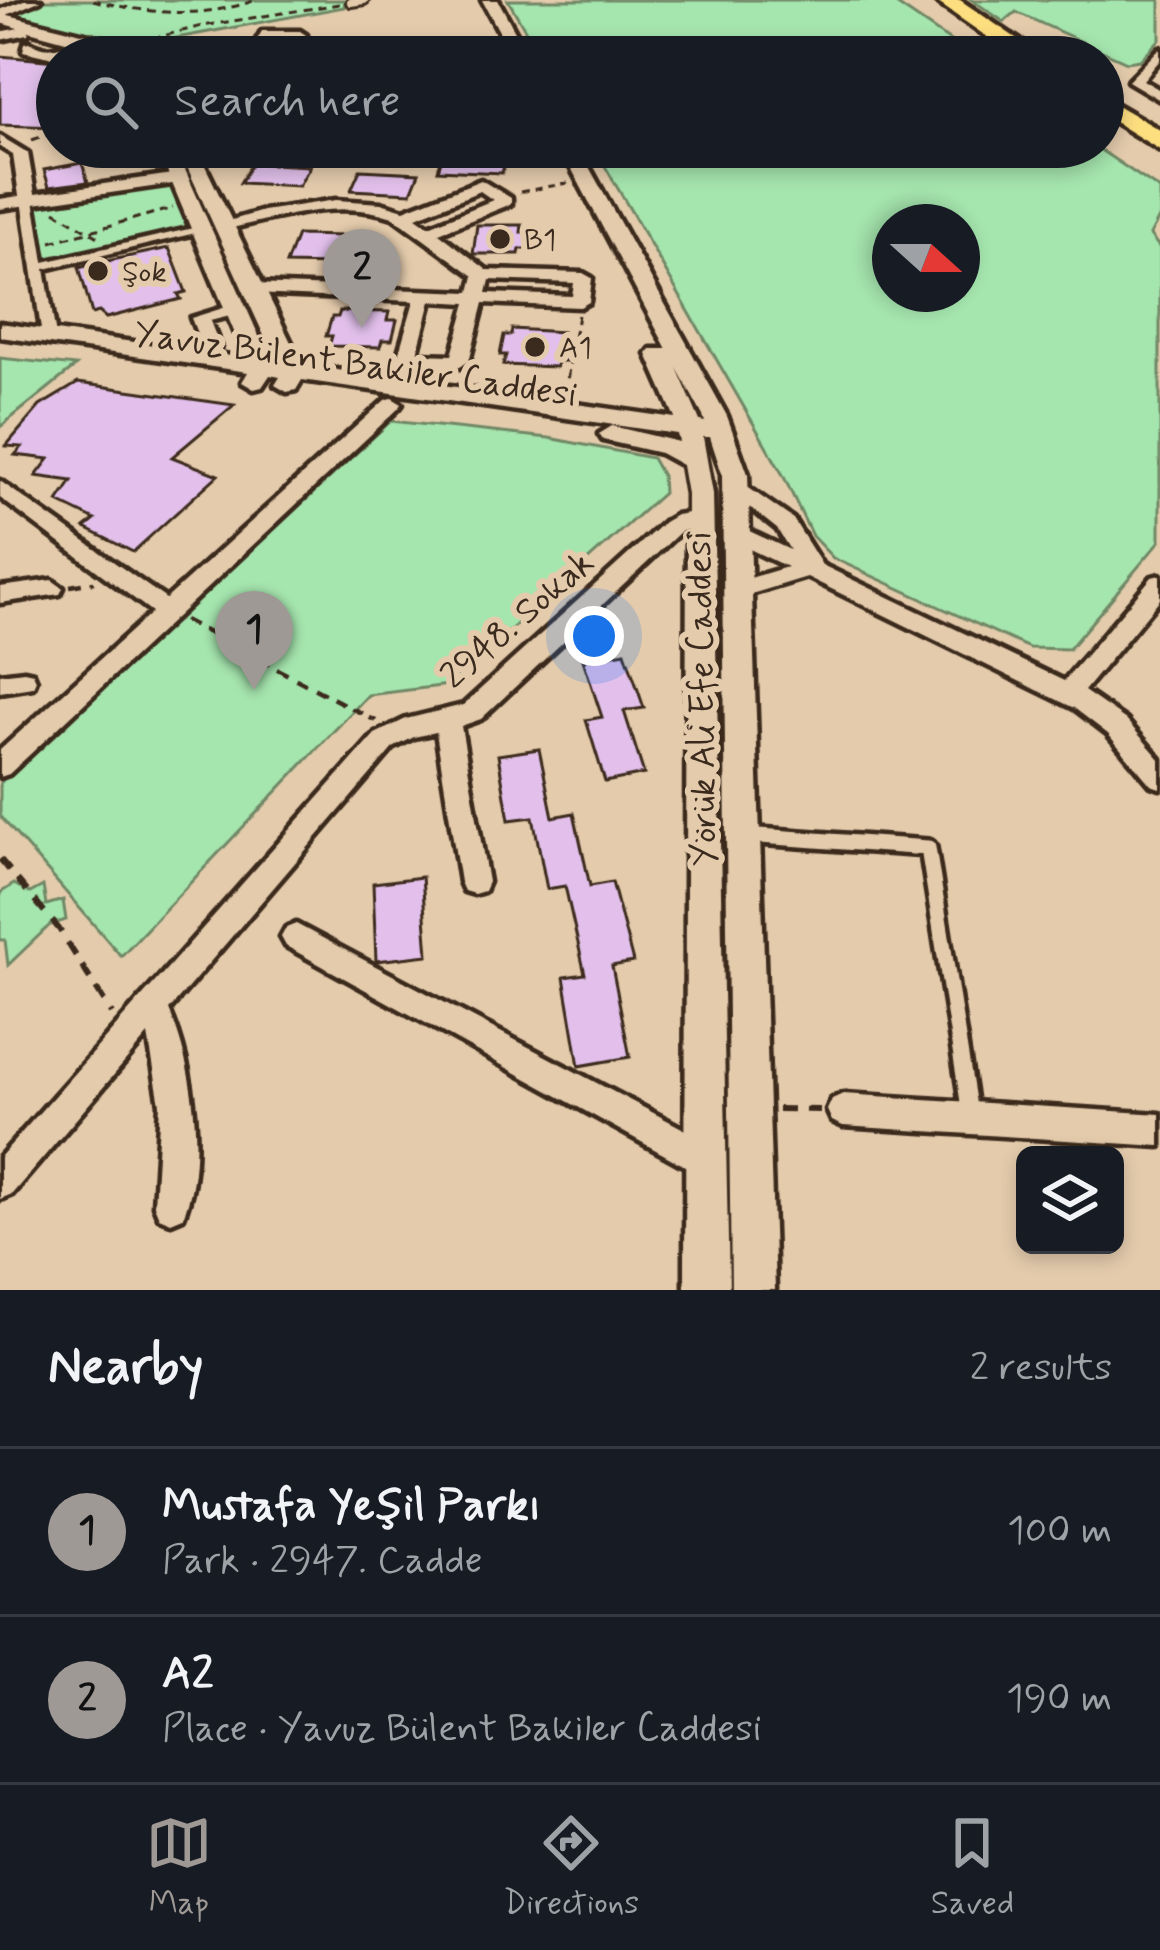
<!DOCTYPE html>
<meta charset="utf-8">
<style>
body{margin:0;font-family:Mynerve,sans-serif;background:#242831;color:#f1f3f6}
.controls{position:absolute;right:36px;bottom:36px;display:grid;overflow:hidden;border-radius:18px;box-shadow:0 6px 18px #0003}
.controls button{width:108px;height:108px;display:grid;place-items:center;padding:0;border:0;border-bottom:3px solid #363941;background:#171b24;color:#f1f3f6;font:60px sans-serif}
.compass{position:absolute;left:872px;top:204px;width:108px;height:108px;border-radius:50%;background:#171b24;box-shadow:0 6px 18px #0003;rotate:111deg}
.you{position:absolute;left:594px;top:636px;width:42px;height:42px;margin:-30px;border:9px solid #fff;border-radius:50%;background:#1a73e8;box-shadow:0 0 0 18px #1a73e833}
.badge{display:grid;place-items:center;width:78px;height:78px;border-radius:50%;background:#9f9995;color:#111;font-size:39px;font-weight:700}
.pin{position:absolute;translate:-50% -99px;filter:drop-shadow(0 3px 6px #0008)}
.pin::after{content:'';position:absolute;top:63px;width:42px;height:36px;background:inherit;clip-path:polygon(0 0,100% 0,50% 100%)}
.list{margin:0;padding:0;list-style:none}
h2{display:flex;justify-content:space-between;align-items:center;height:156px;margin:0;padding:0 48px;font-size:51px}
h2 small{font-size:39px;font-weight:400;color:#9ea1a6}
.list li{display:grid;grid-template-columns:78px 1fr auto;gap:36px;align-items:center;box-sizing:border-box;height:168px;padding:0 48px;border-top:3px solid #363941}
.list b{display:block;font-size:45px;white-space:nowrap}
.list p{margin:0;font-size:39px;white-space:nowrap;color:#9ea1a6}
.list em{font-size:39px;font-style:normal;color:#9ea1a6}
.icon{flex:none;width:66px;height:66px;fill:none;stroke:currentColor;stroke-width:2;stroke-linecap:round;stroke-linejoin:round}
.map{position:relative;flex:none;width:1160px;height:1290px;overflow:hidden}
.search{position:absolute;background:#171b24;box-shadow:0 6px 18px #0003;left:36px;right:36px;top:36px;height:132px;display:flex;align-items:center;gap:30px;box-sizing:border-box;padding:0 42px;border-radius:66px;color:#9ea1a6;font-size:45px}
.sheet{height:492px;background:#171b24}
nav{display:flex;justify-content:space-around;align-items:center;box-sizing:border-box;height:168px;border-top:3px solid #363941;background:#171b24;font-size:33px;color:#9ea1a6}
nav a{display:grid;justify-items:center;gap:6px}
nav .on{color:#9f9995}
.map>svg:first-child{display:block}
.green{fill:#a5e5ae;stroke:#708866;stroke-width:3;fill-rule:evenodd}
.building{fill:#e2c0eb;stroke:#3b2a1e;stroke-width:3}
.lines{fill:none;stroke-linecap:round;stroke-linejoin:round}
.service-far1-casing{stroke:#3b2a1e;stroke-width:14}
.service-casing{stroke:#3b2a1e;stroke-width:24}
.pedestrian-casing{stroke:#3b2a1e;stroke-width:9}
.minor-casing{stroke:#3b2a1e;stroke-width:9}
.tertiary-casing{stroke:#3b2a1e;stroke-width:9}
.trunk-casing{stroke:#3b2a1e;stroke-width:9}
.path-far2{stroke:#3b2a1e;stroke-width:3;stroke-dasharray:8 6;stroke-linecap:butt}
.path-far1{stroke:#3b2a1e;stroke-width:4.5;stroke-dasharray:12 9;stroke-linecap:butt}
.path{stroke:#3b2a1e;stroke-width:6;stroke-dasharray:15 12;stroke-linecap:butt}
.service-far1{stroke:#e4cbac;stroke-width:8}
.service{stroke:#e4cbac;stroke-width:15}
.pedestrian{fill:#e4cbac;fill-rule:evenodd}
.minor{fill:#e4cbac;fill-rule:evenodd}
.tertiary{fill:#e4cbac;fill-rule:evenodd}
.trunk{fill:#fddf80;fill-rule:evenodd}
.poi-dot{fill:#3b2a1e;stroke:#e4cbac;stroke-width:4.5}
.labels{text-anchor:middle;stroke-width:12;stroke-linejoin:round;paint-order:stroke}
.far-poi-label{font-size:30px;fill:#3b2a1e;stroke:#e4cbac;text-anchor:start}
.street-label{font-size:36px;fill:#3b2a1e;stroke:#e4cbac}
</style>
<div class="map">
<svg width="1160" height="1290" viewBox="0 0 1160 1290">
<rect width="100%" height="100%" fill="#e4cbac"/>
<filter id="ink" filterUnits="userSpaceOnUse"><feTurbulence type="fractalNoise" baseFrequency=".00833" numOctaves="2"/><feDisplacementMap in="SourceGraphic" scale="24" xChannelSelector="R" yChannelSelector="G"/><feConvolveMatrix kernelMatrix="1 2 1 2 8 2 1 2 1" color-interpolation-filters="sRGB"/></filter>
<g filter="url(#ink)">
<path class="green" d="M43,0h302l-1,7 -216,40 -119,-32z
M508,0h382l84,57h-433z
M972,0h188v39l-20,21 -13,2 -111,-50 -12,10z
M594,147h502l64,43v26l-10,19 10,13v293l-91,108 -40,-1 -196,-90 -21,-22 -29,-61zM890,222h72v72h-72z
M179,178l23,52 -164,37 -10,-67z
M0,358l76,8 -76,61z
M391,421l158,17 103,20 10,18 1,17 -214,192 -81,10 -247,261 -121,-140v-33z
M14,884l16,9 13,-7 3,19 17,-5 3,20 -16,5 -42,40 -3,-25h-5v-47z"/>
<path class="building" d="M0,56l57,5v66l-57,-2z
M444,152l63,3 -5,18 -64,-3z
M82,163l6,19 -39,5 -5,-17z
M252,163l58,3 -11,20 -59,-3z
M360,170l59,3 -8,20 -60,-3z
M477,225h45l-1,7h9l-2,17h-8l-1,5h-46z
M297,235l46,1 -3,6h9l-5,18h-9l-2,5 -47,-1z
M169,248l17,44 -8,2 3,5 -75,19 -7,-6 -7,2 -13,-47z
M340,311l49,1 -2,8h10l-5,20h-10l-2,7 -51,-1 3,-10h-6l6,-19h6z
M512,329l50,3 -1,7 9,1 -3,21h-10l-1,6 -53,-2 3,-10h-6l4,-20h7z
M78,383l156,22 -62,52 46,18 -85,77 -48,-24 10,-8 -37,-18 14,-21 -36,-5 13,-17 -34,-4 7,-8 -16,-1 34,-40z
M625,652l19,56 -20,3 20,63 -39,8 -19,-62 16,-3 -19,-57z
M539,749l14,68 21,-4 16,73 22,-4 21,80 -21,4 18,91 -51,9 -15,-89 21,-3 -20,-88 -18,3 -14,-72 -24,3 -11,-65z
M422,877l6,78 -52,6 -3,-78z"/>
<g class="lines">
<defs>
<path id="service-far1" d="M351,2l13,-2"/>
<path id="service" d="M744,835l184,13 42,266"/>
<path id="pedestrian" d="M28,196l6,4 10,62 158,-36 6,4 -163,39 11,67 -7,4 -7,-4 -20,-136z"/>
<path id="minor" d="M24,0h17l-41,18v-8z
M23,27l6,4 -1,3 -28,6v-8z
M262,31h38l6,4 -11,22h-14l11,-18 -21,-1 -10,19h-14z
M77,41l5,1v6l-29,10 -30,-7 2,-8 5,-1c18,10 26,5 47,-1z
M1160,48v12l-17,20 17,10v10l-32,-19z
M0,136l28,17 7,41 144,-21 8,5 -8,5 -179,26v-10l19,-3 -6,-41 -13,-8z
M481,180l30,18v6l-72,29 48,37 96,3 9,5 -3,24 -9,5 -96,-4 -15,58 -9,6 -61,-4 -2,-4 17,-58 -160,-7 -9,-5 9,-5 216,8 4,-16 -81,-59c-54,-19 -116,1 -170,13l-8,-5 48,-14 73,-11 45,3 23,7zM480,191l13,9 -64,26 -13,-9zM490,280l84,3 -2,13 -85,-3zM431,301l36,2 -15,52 -35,-1z
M236,304l9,5 -3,4 -32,8 10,26 -2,4h-14l-13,-33z
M392,398l10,6 -3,4 -390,366 -9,3v-27l152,-138 -152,-114v-17l166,118 219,-199z
M736,479l57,40 29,46 242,116 88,-104 8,-2v24l-76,92 42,29 34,39v29l-9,-3 -43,-51 -34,-26 -267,-131 -69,21 -8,-2 -4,-6 4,-6 57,-17 -58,-28 -3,-5 3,-5h16l45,21 -13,-21 -48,-38 -4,-5z
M700,511l11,7 -3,5 -28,9 -199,187 -20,7 27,156 -4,9 -10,3 -10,-3 -4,-9 -24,-150 -22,5 -21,11 -224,262c24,55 38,150 14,207l-12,5 -12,-5 -5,-12 6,-101 -12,-69 -136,159 -12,5v-42l375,-423 31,-15 57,-14 201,-183 12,-7z
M52,580l11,8 -3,6 -60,9v-16z
M24,671l9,2 3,7 -3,7 -33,5v-18z
M296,924l422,223 5,12 -5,12 -12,5 -12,-5 -408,-225 -5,-9 5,-9z
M843,1094l317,20v32l-317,-20 -11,-5 -5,-11 5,-11z"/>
<path id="tertiary" d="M482,0h16l31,57h-16z
M0,13l102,25 45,19h-23l-124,-34z
M157,147h18l95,214 6,1 -98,-215h18l106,218 373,53 -28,-64 4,-5h16l-107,-202h18l149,269 21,58 27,816h-44l-9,-816 -12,-37h-7l10,57 16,796h-44l2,-796 -5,-29 -22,-12 -57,-13 -4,-6 13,-8 67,16 -2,-8 -375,-54 -6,10 -9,2 -12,-7 5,-8 -10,-2 -8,12 -8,2 -12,-7 6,-10 -248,-35v-14l245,35zM677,368l26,48 2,6 -5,-1z"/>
<path id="trunk" d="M934,0h26l84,57h-28z
M1103,97l57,33v20l-57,-35z"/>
</defs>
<use href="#service-far1" class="service-far1-casing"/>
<use href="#service" class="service-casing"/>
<use href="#pedestrian" class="pedestrian-casing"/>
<use href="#minor" class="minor-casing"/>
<use href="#tertiary" class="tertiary-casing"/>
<use href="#trunk" class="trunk-casing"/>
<path class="path-far2" d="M93,0c54,14 110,19 163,0
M139,42l63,-16 137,-22
M32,140l25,-9
M520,192l48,-9
M55,211l47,28
M51,242l122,-34
M565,392l13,-77"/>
<path class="path-far1" d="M70,586l24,-4
M184,620l192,101"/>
<path class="path" d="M0,859l59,70 53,85
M778,1109l42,1"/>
<use href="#service-far1" class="service-far1"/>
<use href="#service" class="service"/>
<use href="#pedestrian" class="pedestrian"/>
<use href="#minor" class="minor"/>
<use href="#tertiary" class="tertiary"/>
<use href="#trunk" class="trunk"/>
</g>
</g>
<g class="poi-dot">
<circle cx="500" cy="239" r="12"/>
<circle cx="98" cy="271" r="12"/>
<circle cx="535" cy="347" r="12"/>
</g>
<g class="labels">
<g class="far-poi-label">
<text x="524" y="249">B1</text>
<text x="122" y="281">Şok</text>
<text x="559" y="357">A1</text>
</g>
<g class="street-label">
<text transform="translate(356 362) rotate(8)" y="13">Yavuz Bülent Bakiler Caddesi</text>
<text transform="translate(516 618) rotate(-41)" y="13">2948. Sokak</text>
<text transform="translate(700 699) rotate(-91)" y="13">Yörük Ali Efe Caddesi</text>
</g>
</g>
</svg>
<div class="controls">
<button><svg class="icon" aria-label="layers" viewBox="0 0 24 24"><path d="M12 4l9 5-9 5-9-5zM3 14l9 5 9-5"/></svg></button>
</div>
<svg class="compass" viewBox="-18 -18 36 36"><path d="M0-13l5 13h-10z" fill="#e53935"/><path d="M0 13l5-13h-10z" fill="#9ea1a6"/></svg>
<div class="you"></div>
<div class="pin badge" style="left:254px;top:690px">1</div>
<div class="pin badge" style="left:362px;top:328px">2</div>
<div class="search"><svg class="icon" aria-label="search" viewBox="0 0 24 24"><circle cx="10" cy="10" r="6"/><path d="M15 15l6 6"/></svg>Search here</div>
</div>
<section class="sheet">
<h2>Nearby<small>2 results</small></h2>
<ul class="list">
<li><span class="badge">1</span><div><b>Mustafa Yeşil Parkı</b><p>Park · 2947. Cadde</p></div><em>100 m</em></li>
<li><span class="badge">2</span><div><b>A2</b><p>Place · Yavuz Bülent Bakiler Caddesi</p></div><em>190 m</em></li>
</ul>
</section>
<nav>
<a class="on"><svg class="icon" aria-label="map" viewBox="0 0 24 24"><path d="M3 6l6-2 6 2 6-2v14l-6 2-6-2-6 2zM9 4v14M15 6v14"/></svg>Map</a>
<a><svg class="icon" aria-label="directions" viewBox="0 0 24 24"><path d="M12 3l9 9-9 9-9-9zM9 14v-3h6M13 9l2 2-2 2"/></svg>Directions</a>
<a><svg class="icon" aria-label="saved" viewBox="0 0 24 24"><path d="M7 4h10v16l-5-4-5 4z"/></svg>Saved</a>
</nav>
